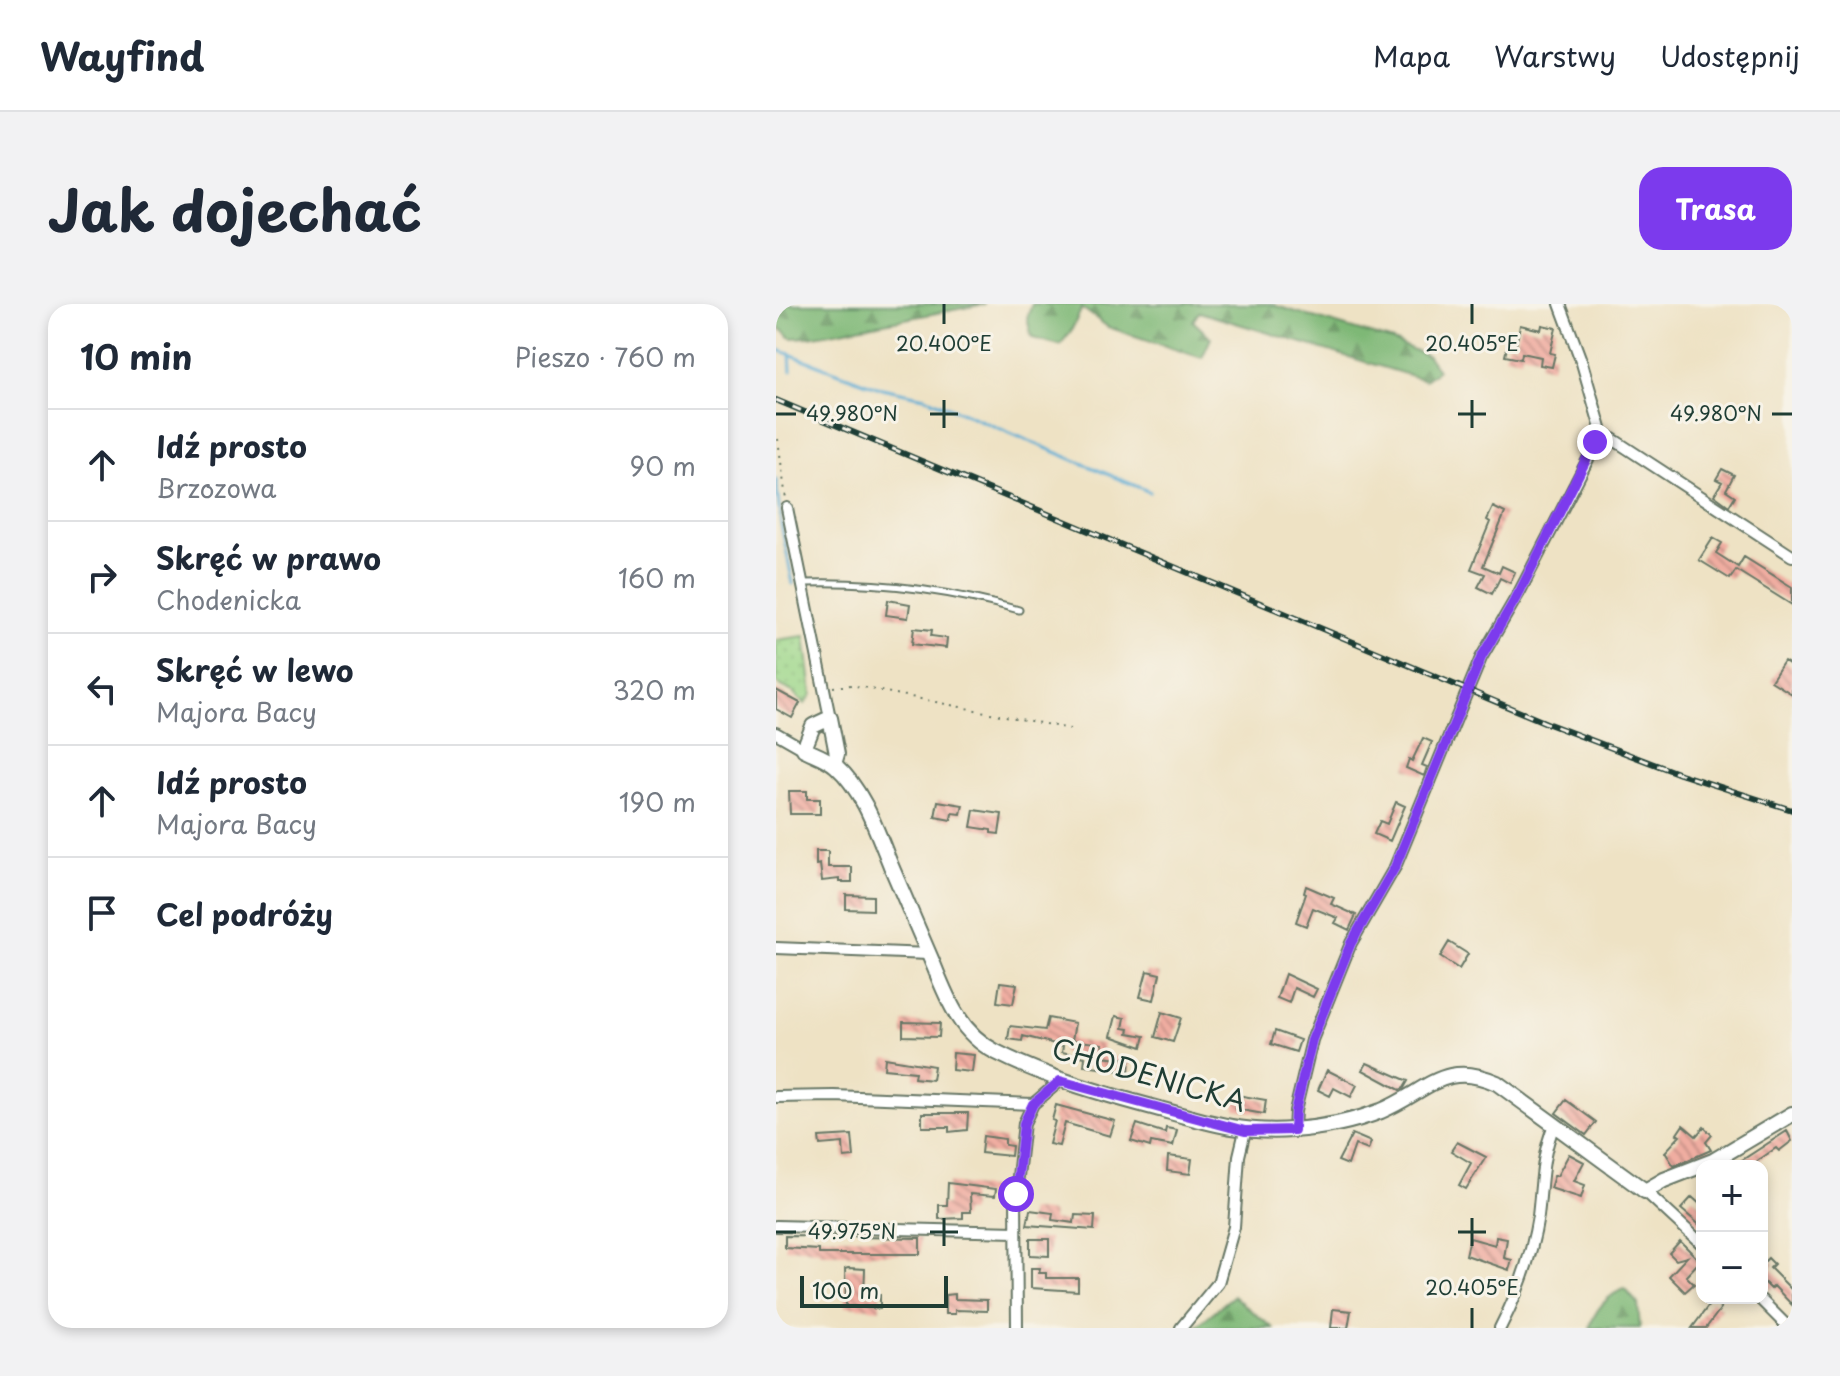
<!DOCTYPE html>
<html lang="pl">
<meta charset="utf-8">
<style>
body{margin:0;font-family:"Playpen Sans",sans-serif;background:#f2f2f3;color:#1f2937}
.controls{position:absolute;right:24px;bottom:24px;display:grid;overflow:hidden;border-radius:16px;box-shadow:0 4px 12px #0003}
.controls button{width:72px;height:72px;display:grid;place-items:center;padding:0;border:0;border-bottom:2px solid #e0e1e3;background:#fff;color:#1f2937;font:40px sans-serif}
.scale{position:absolute;left:24px;bottom:20px;width:148px;box-sizing:border-box;padding-left:8px;border:4px solid #1f3d34;border-top:0;font-size:22px;line-height:28px;white-space:nowrap;color:#1f3d34;-webkit-text-stroke:6px #f7f3e8;paint-order:stroke}
.stop{position:absolute;width:24px;height:24px;margin:-18px;border:6px solid #7c3aed;border-radius:50%;background:#fff}
.stop.end{background:#7c3aed;border-color:#fff;box-shadow:0 2px 8px #0008}
.list{margin:0;padding:0;list-style:none}
h2{display:flex;justify-content:space-between;align-items:center;height:104px;margin:0;padding:0 32px;font-size:34px}
h2 small{font-size:26px;font-weight:400;color:#747a83}
.list li{display:grid;grid-template-columns:52px 1fr auto;gap:24px;align-items:center;box-sizing:border-box;height:112px;padding:0 32px;border-top:2px solid #e0e1e3}
.list b{display:block;font-size:30px;white-space:nowrap}
.list p{margin:0;font-size:26px;white-space:nowrap;color:#747a83}
.list em{font-size:26px;font-style:normal;color:#747a83}
.icon{flex:none;width:44px;height:44px;fill:none;stroke:currentColor;stroke-width:2;stroke-linecap:round;stroke-linejoin:round}
.map{position:relative;flex:none;width:1016px;height:1024px;overflow:hidden;border-radius:24px}
header{display:flex;align-items:center;gap:48px;box-sizing:border-box;height:112px;padding:0 40px;background:#fff;border-bottom:2px solid #e0e1e3}
header strong{font-size:38px}
nav{display:flex;gap:44px;margin-inline-start:auto;font-size:28px}
.intro{display:flex;align-items:center;justify-content:space-between;box-sizing:border-box;height:192px;padding:0 48px}
h1{margin:0;font-size:56px}
.button{padding:20px 36px;border-radius:24px;background:#7c3aed;color:#fff;font-size:28px;font-weight:700}
main{display:flex;gap:48px;padding:0 48px}
aside{flex:1;background:#fff;border-radius:24px;box-shadow:0 4px 12px #0003}
.map>svg:first-child{display:block}
.forest{fill:url(#forest-firs);stroke:#4e7a55;stroke-width:2}
.park{fill:url(#park-dots);stroke:#5e8a5f;stroke-width:2}
.lines{fill:none;stroke-linecap:round;stroke-linejoin:round}
.stream{stroke:#58acd4;stroke-width:3}
.building{fill:url(#building-back-hatch)}
.lane-casing{stroke:#677766;stroke-width:9}
.street-casing{stroke:#677766;stroke-width:14}
.secondary-casing{stroke:#677766;stroke-width:18}
.path{stroke:#677766;stroke-width:2;stroke-dasharray:2 6;stroke-linecap:butt}
.lane{stroke:#fff;stroke-width:5}
.street{stroke:#fff;stroke-width:10}
.secondary{stroke:#fff;stroke-width:14}
.rail-casing{stroke:#1f3d34;stroke-width:6}
.rail{stroke:#f7f3e8;stroke-width:3;stroke-dasharray:9;stroke-linecap:butt}
.route{stroke:#7c3aed;stroke-width:10}
.ticks{fill:none;stroke:#1f3d34;stroke-width:3}
.labels{text-anchor:middle;stroke-width:6;stroke-linejoin:round;paint-order:stroke}
.street-label{font-size:28px;fill:#1f3d34;stroke:#f7f3e8}
.ticks-label{font-size:20px;text-anchor:middle;fill:#1f3d34;stroke:#f7f3e8;stroke-width:6;stroke-linejoin:round;paint-order:stroke}
</style>
<header>
<strong>Wayfind</strong>
<nav><a>Mapa</a><a>Warstwy</a><a>Udostępnij</a></nav>
</header>
<div class="intro"><h1>Jak dojechać</h1><a class="button">Trasa</a></div>
<main>
<aside>
<h2>10 min<small>Pieszo · 760 m</small></h2>
<ul class="list">
<li><svg class="icon" aria-label="ahead" viewBox="0 0 24 24"><path d="M12 20V5M6 11l6-6 6 6"/></svg><div><b>Idź prosto</b><p>Brzozowa</p></div><em>90 m</em></li>
<li><svg class="icon" aria-label="right" viewBox="0 0 24 24"><path d="M7 20v-9h11M14 6l5 5-5 5"/></svg><div><b>Skręć w prawo</b><p>Chodenicka</p></div><em>160 m</em></li>
<li><svg class="icon" aria-label="left" viewBox="0 0 24 24"><path d="M17 20v-9H6M10 6l-5 5 5 5"/></svg><div><b>Skręć w lewo</b><p>Majora Bacy</p></div><em>320 m</em></li>
<li><svg class="icon" aria-label="ahead" viewBox="0 0 24 24"><path d="M12 20V5M6 11l6-6 6 6"/></svg><div><b>Idź prosto</b><p>Majora Bacy</p></div><em>190 m</em></li>
<li><svg class="icon" aria-label="arrive" viewBox="0 0 24 24"><path d="M6 21V4h12l-3 4 3 4H6"/></svg><div><b>Cel podróży</b></div></li>
</ul>
</aside>
<div class="map">
<svg width="1016" height="1024" viewBox="0 0 1016 1024">
<defs>
<pattern id="forest-firs" width="22" height="20" patternUnits="userSpaceOnUse" patternTransform="scale(2)"><rect width="22" height="20" fill="#7eb876"/><path d="M5 1l3.5 6h-7zM16 11l3.5 6h-7z" fill="#679762"/></pattern>
<pattern id="park-dots" width="8" height="8" patternUnits="userSpaceOnUse" patternTransform="scale(2)"><rect width="8" height="8" fill="#9ed78a"/><path d="M2 2h.1M6 6h.1" fill="none" stroke="#88b978" stroke-width="1.8" stroke-linecap="round"/></pattern>
<pattern id="building-back-hatch" width="6" height="6" patternUnits="userSpaceOnUse" patternTransform="scale(2)"><rect width="6" height="6" fill="#f0ada1"/><path d="M-1 5l2 2M0 0l6 6M5-1l2 2" fill="none" stroke="#c28e84"/></pattern>
</defs>
<rect width="100%" height="100%" fill="#f7f3e8"/>
<filter id="ink" filterUnits="userSpaceOnUse"><feTurbulence type="fractalNoise" baseFrequency=".0125" numOctaves="2"/><feDisplacementMap in="SourceGraphic" scale="16" xChannelSelector="R" yChannelSelector="G"/><feConvolveMatrix kernelMatrix="1 2 1 2 8 2 1 2 1" color-interpolation-filters="sRGB"/></filter>
<filter id="wash" filterUnits="userSpaceOnUse"><feTurbulence type="fractalNoise" baseFrequency=".006" numOctaves="4" result="noise"/><feDisplacementMap in="SourceGraphic" scale="32" xChannelSelector="R" yChannelSelector="G"/><feGaussianBlur stdDeviation="1.8" result="paint"/><feColorMatrix in="noise" values="0 0 0 0 0 0 0 0 0 0 0 0 0 0 0 0 0 1.4 0 .05"/><feComposite in="paint" operator="in"/></filter>
<g filter="url(#wash)">
<rect width="100%" height="100%" fill="#eee2c4"/>
<path class="forest" d="M0,0h209l-176,33 -18,1 -14,-12z
M256,0h238l123,37 35,15 10,14 -13,10 -226,-68 -6,9 18,17 -9,20 -94,-31 -26,-19 -11,23 -11,14 -28,-7 -5,-20z
M849,985l13,15 2,24h-50c3,-16 19,-35 35,-39z
M457,992l40,32h-79z"/>
<path class="park" d="M29,332l7,58 -7,10 -12,-12 -17,-9v-43z"/>
<g class="lines">
<path class="stream" d="M0,45l101,38 48,10 225,95
M14,49l1,18
M0,176l5,44 12,60"/>
</g>
<g id="blocks">
<path class="building" d="M744,21l21,5 1,-5 14,3 -6,25 5,1 -3,13 -12,-2 1,-8 -19,-4 -1,6 -16,-3 3,-13 8,2z
M946,165l12,6 -8,15 9,6 -6,10 -15,-11 8,-13 -6,-3z
M717,203l12,6 -22,53 16,7 3,-7 13,6 -5,11 -10,-5 -8,16 -14,-7 7,-13 -14,-5 19,-47 -3,-2z
M937,234l9,5 -6,10 22,14 6,-10 48,30v18l-56,-35 -6,9 -31,-19z
M112,296l22,4 -2,14 -22,-3z
M138,324l18,2 -1,6 16,2 -1,10 -34,-4z
M1008,357l8,5v28l-21,-13z
M0,386l24,13 -8,15 -16,-9z
M647,434l9,4 -10,23 5,2 -3,9 -18,-8 3,-9 3,2z
M13,487h18v8h13v15h-30z
M162,497l25,4 -2,9 -9,-1 -1,7 -16,-3z
M620,498l9,4 -15,35 -16,-7 6,-13 7,3z
M198,506l28,4 -3,20 -8,-1v-3l-20,-3z
M40,547h12v16h24v15h-13v-3l-17,2 -2,-17 -4,1z
M530,582l28,12 -3,6 25,11 -7,15 -14,-7 3,-5 -25,-10 -7,18 -10,-4 10,-28 -2,-1z
M70,591l27,1v14l-27,-1z
M673,638l19,12 -9,15 -19,-12z
M371,667l13,3 -6,26 -14,-3z
M509,670l32,15 -4,8 -19,-9 -5,15 -12,-5z
M224,678l17,2 -4,20 -16,-2z
M386,708l19,6 -8,24 -18,-5z
M340,712l9,2 -2,10 6,1 -1,4 17,3 -3,11 -31,-11z
M272,714l27,5 -3,17 31,4 -2,12 29,3 -1,13 -45,-6 1,-9 -23,-5 1,-6 -40,-10 -1,5 -14,-2 2,-13 35,4z
M127,718l37,1 -1,14 -36,-1z
M499,727l25,9 -4,12 -25,-8z
M177,749l21,2 -2,17 -20,-2z
M109,754l49,8 -2,14 -18,-2 1,-6 -31,-3z
M591,759l41,18 -4,7 -4,2 -37,-20z
M551,766l30,15 -6,12 -17,-9 -4,8 -12,-6z
M461,791l29,5 -2,14 -29,-5z
M790,796l30,22 -10,13 -30,-22z
M280,801l59,16 -5,15 -45,-13 -6,23 -10,-2 6,-23 -3,-1z
M146,809h46l-1,17 -18,2v-5h-27z
M361,820l28,9 1,-5 11,2 -4,16 -22,-4 -1,5 -19,-6z
M907,821l13,11 8,-9 8,8 -6,7 5,8 -37,16 -9,-14 15,-16 -3,-2z
M1011,827l5,10 -13,10 -3,-3 -26,18h-17z
M576,830l19,8 -3,8 -13,-5 -7,20 -10,-4z
M76,831l2,22 -10,1 -1,-15 -23,2 -1,-8z
M207,832l22,3v6l7,1 -1,10 -30,-3z
M681,838l29,15 -20,32 -7,-4 12,-22 -20,-12z
M793,850l15,8 -10,19 11,4 -4,13 -31,-10 4,-12h3z
M392,852l24,3 -2,15 -23,-3z
M172,879l48,6 -1,7 -25,-2 1,18h-8v6l-24,1v-14h8z
M916,893l10,9v21l-21,-18z
M254,906l23,3 -1,7 22,3 1,-8 20,1 -1,14 -67,-5z
M9,932l135,2v16h-101v-4l-34,-2z
M720,933l11,2 -3,19 8,2 -3,10 -43,-15 4,-17 25,7z
M254,935h19v17l-19,-1z
M904,937l20,20 -14,15 8,8 -9,8 -16,-16 18,-19 -11,3 -7,-7z
M992,954l6,6 -4,4 22,22v15l-18,-19 -3,3 -9,-9v-20l2,2z
M72,964l17,1 -1,26h16v14l-34,-3 -1,-37z
M255,964h9l-1,5h7v5h32v13l-47,-3z
M179,990v5l32,1v11l-32,-1v4h-10v-19z
M936,997l9,7 -15,20h-14z
M557,1005l18,2 -3,17h-17z"/>
</g>
</g>
<g filter="url(#ink)">
<use href="#blocks" fill-opacity="0" stroke="#677766" stroke-width="2"/>
<g class="lines">
<defs>
<path id="lane" d="M28,279c73,-2 145,7 215,27"/>
<path id="street" d="M784,0l22,59 20,69 190,124
M11,204l43,210
M0,429l28,16
M0,644l153,6
M0,793l58,-1 199,8
M518,826l1,-19 17,-71 39,-97 44,-76 86,-209 39,-67 82,-159
M869,887l57,53
M0,922l240,6
M983,994l30,30
M241,1024l-1,-134 8,-71 9,-19 27,-23
M405,1024l37,-45 16,-56 5,-71 6,-25
M724,1024c18,-35 32,-73 38,-112 4,-33 3,-59 16,-91"/>
<path id="secondary" d="M58,460l3,-10 -7,-36 -17,8 -9,23c10,5 23,9 32,17 28,25 41,66 55,100 14,33 29,67 43,100 14,35 27,68 62,86 51,26 104,41 160,56 47,13 86,26 136,22 29,-2 63,-9 89,-19 46,-19 63,-52 116,-28l148,108 19,-11 49,-19 79,-47"/>
</defs>
<use href="#lane" class="lane-casing"/>
<use href="#street" class="street-casing"/>
<use href="#secondary" class="secondary-casing"/>
<path class="path" d="M2,135l8,60
M57,383l18,-2 219,44"/>
<use href="#lane" class="lane"/>
<use href="#street" class="street"/>
<use href="#secondary" class="secondary"/>
<defs>
<path id="rail" d="M0,96l773,324 131,50 112,36"/>
</defs>
<use href="#rail" class="rail-casing"/>
<use href="#rail" class="rail"/>
</g>
</g>
<g class="lines" filter="url(#ink)">
<path class="route" d="M240,890l8,-71 9,-19 27,-23 185,50 49,-1 1,-19 17,-71 39,-97 44,-76 86,-209 39,-67 75,-149"/>
</g>
<path class="ticks" d="M168,0v20M696,0v20M168,96v28M696,96v28M0,110h20M154,110h28M682,110h28M996,110h20M168,914v28M696,914v28M0,928h20M154,928h28M682,928h28M696,1004v20"/>
<g class="labels">
<g class="street-label">
<text transform="translate(373 771) rotate(16)" y="10">CHODENICKA</text>
</g>
</g>
<g class="ticks-label">
<text x="168" y="47">20.400°E</text>
<text x="696" y="47">20.405°E</text>
<text x="76" y="117">49.980°N</text>
<text x="940" y="117">49.980°N</text>
<text x="76" y="935">49.975°N</text>
<text x="696" y="991">20.405°E</text>
</g>
</svg>
<div class="controls">
<button>+</button>
<button>−</button>
</div>
<div class="scale">100 m</div>
<div class="stop" style="left:240px;top:890px"></div>
<div class="stop end" style="left:819px;top:138px"></div>
</div>
</main>
